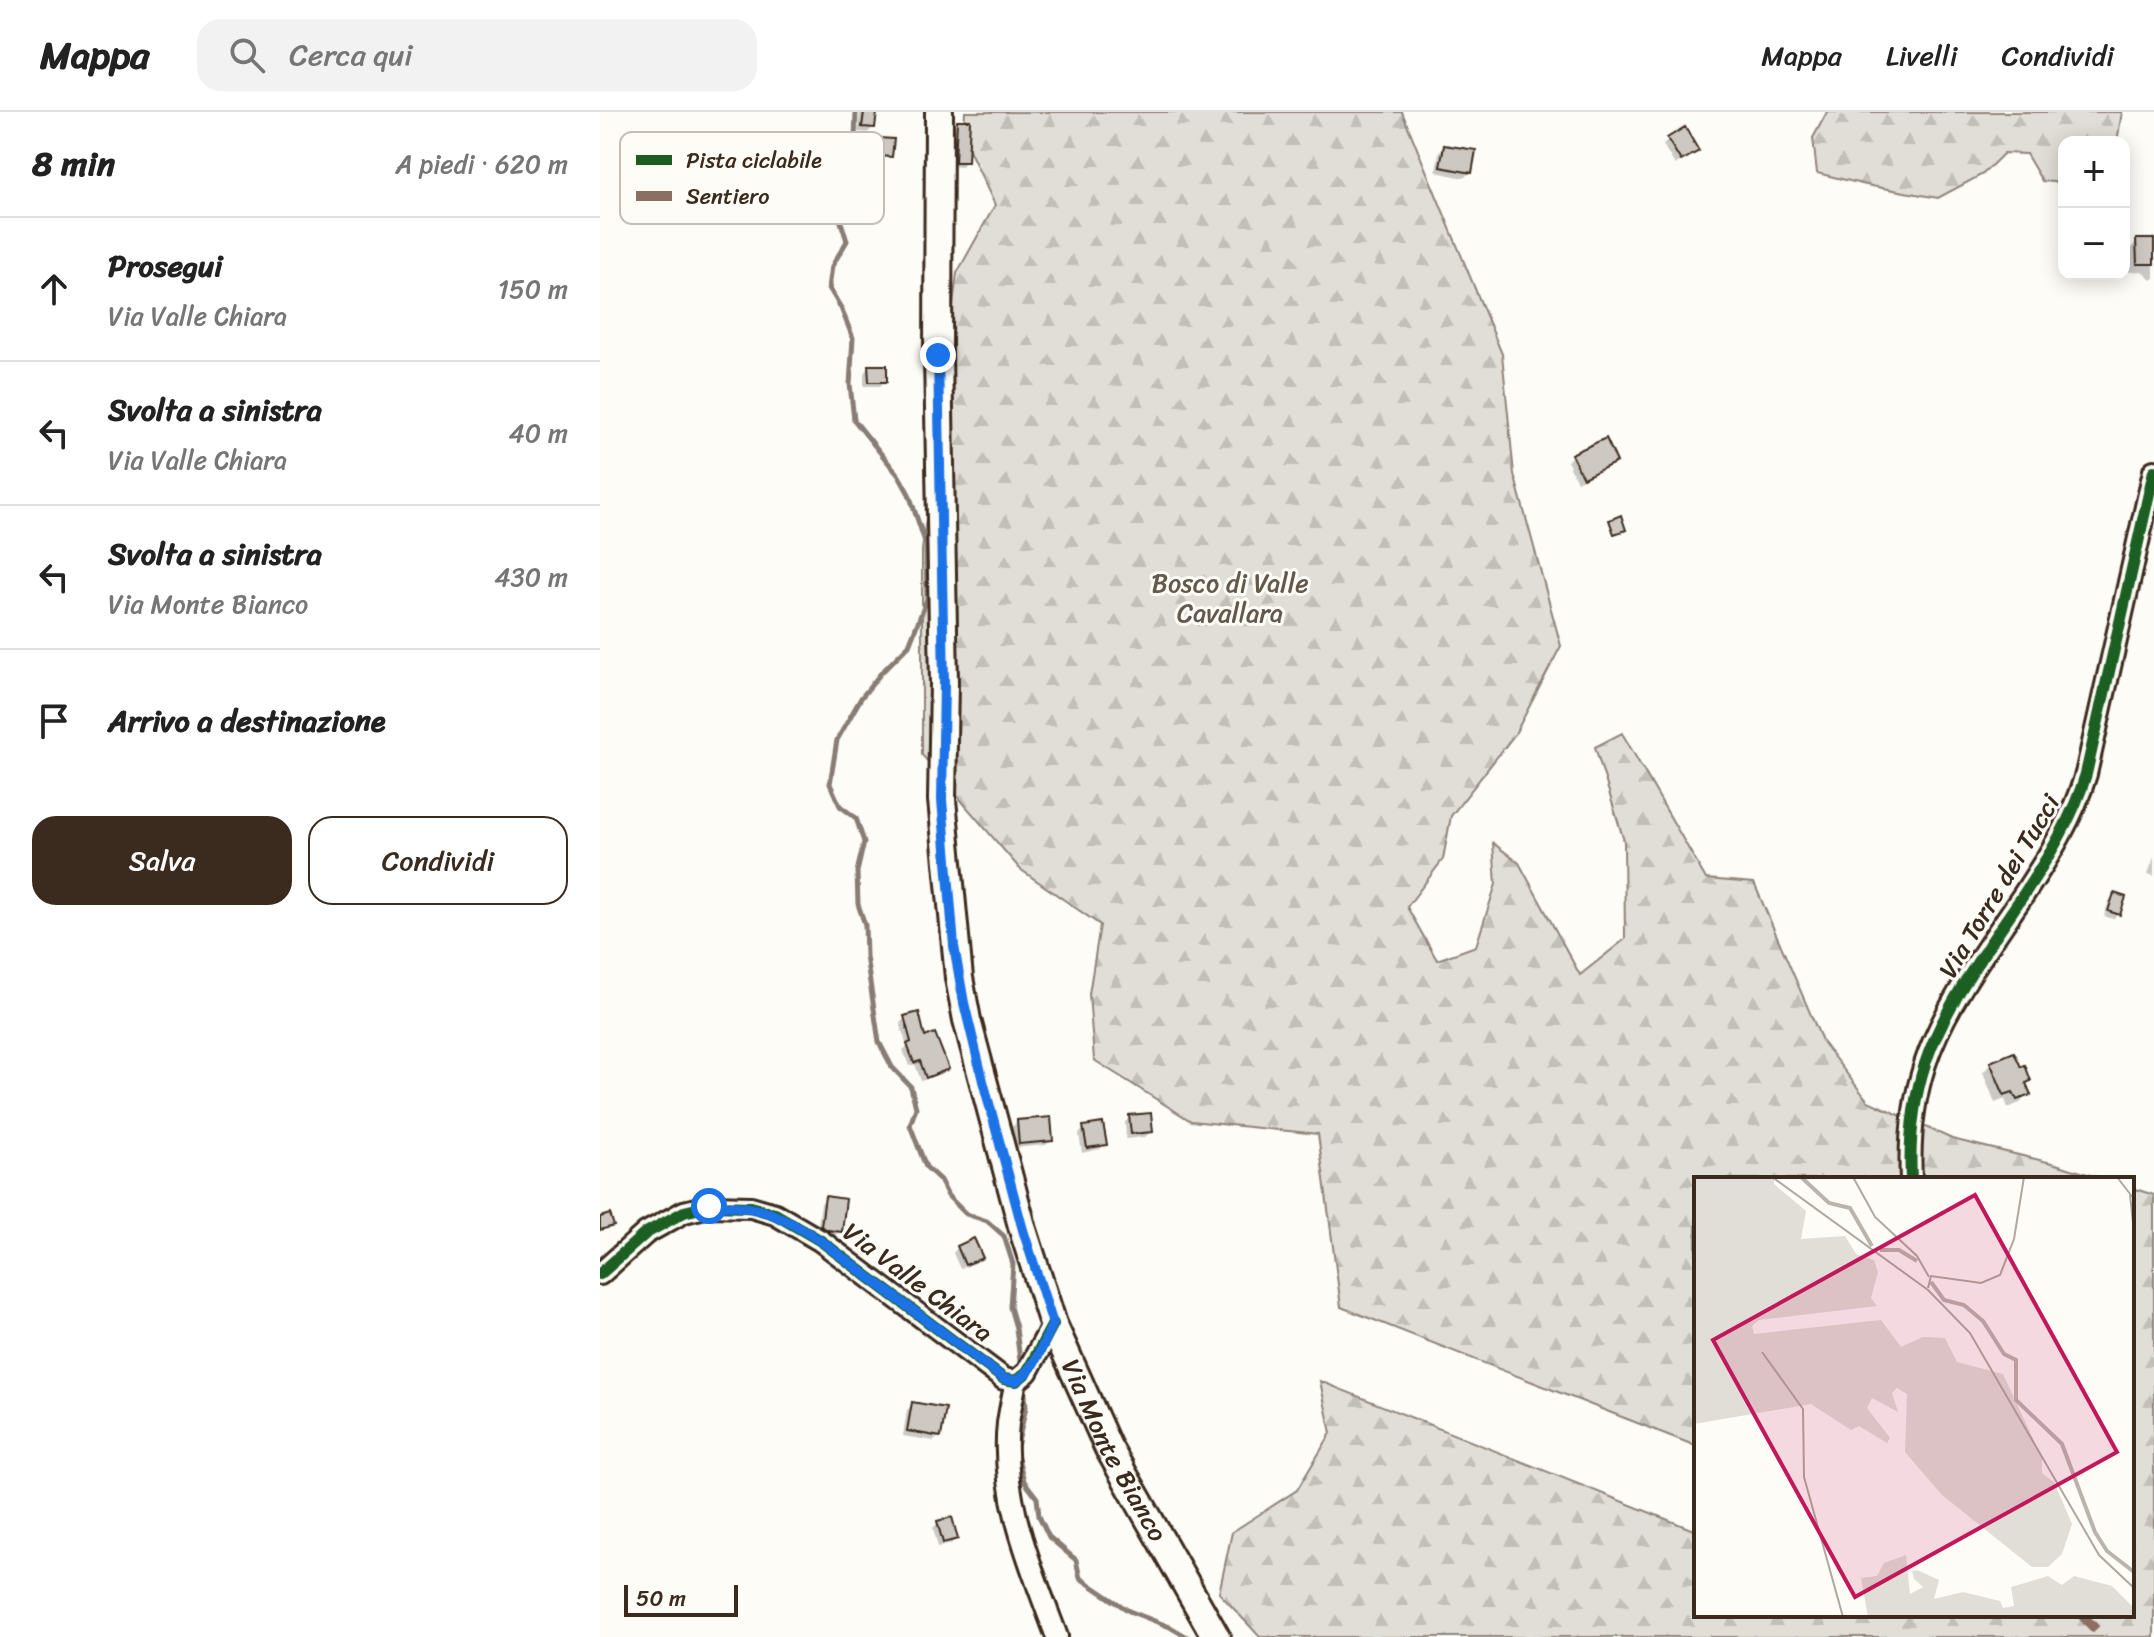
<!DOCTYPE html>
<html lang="it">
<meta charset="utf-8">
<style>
body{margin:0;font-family:Sriracha,sans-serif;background:#f2f2f2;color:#222}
.controls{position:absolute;right:24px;top:24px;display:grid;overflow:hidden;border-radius:16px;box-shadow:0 4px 20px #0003}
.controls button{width:72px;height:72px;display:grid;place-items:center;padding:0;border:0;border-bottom:2px solid #e0e0e0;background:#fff;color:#222;font:40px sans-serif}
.scale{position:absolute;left:24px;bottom:20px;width:114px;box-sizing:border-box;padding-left:8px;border:4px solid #3b2a1e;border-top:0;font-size:22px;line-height:28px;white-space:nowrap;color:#3b2a1e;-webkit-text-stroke:6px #fdfcf7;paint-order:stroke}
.stop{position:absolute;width:24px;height:24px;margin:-18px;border:6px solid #1a73e8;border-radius:50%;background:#fff}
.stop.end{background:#1a73e8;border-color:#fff;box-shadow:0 2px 8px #0008}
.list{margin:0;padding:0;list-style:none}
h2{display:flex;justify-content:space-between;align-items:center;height:104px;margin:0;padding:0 32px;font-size:34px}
h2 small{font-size:26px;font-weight:400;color:#767676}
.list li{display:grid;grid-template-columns:52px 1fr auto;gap:24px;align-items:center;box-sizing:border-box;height:144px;padding:0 32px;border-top:2px solid #e0e0e0}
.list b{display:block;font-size:30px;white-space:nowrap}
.list p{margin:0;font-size:26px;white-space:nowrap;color:#767676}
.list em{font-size:26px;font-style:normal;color:#767676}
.actions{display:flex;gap:16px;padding:24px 32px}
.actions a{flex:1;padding:18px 0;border:2px solid #3b2a1e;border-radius:24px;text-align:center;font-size:28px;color:#3b2a1e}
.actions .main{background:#3b2a1e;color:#fff}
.icon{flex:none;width:44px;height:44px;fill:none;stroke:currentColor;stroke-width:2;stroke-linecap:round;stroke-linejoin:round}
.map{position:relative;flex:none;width:1554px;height:1525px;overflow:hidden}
header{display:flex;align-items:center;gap:48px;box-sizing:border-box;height:112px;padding:0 40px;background:#fff;border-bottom:2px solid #e0e0e0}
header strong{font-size:38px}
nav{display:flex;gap:44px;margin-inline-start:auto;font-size:28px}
.search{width:560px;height:72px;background:#f2f2f2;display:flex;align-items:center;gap:20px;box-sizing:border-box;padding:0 28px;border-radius:24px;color:#767676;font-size:30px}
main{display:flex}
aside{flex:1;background:#fff}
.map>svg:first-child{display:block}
.forest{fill:url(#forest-firs);stroke:#8e847a;stroke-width:2}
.shadow{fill:#0003}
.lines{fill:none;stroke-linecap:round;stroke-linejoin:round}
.stream{stroke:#887d74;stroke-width:5}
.building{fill:#cdc8c2;stroke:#3b2a1e;stroke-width:2}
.minor-casing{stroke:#3b2a1e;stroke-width:26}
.major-casing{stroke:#3b2a1e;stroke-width:32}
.minor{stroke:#fdfcf7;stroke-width:20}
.major{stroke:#fdfcf7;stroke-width:26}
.quiet{stroke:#8d6e63;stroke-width:10;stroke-dasharray:20 10;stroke-linecap:butt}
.cycleway-casing{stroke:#fdfcf7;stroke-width:17}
.cycleway{stroke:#1b5e20;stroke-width:12}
.route{stroke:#1a73e8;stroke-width:10}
.labels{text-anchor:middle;stroke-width:6;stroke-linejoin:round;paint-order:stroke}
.park-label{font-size:26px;fill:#64574c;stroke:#fdfcf7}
.street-label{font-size:26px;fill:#3b2a1e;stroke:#fdfcf7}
.inset-river{fill:none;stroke:#bbb4ad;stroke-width:4}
.inset-road{fill:none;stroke:#afa8a0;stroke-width:2}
.view{fill:#c2185b;fill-opacity:0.15;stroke:#c2185b;stroke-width:4}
.inset-edge{fill:none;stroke:#3b2a1e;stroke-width:4}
.key{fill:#fdfcf7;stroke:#c3bdb6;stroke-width:2}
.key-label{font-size:22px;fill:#3b2a1e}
</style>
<header>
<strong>Mappa</strong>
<div class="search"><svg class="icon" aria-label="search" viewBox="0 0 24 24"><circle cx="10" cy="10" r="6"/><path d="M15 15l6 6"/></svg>Cerca qui</div>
<nav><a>Mappa</a><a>Livelli</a><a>Condividi</a></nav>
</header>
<main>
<aside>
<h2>8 min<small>A piedi · 620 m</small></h2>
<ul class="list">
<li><svg class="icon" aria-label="ahead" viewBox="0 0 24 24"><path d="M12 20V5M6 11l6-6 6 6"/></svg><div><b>Prosegui</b><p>Via Valle Chiara</p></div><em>150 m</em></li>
<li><svg class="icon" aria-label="left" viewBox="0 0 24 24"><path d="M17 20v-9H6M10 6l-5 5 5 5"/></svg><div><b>Svolta a sinistra</b><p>Via Valle Chiara</p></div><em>40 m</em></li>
<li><svg class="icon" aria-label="left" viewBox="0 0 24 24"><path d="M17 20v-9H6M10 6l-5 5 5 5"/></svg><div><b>Svolta a sinistra</b><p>Via Monte Bianco</p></div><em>430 m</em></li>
<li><svg class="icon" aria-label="arrive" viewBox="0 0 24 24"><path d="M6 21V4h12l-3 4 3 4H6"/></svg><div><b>Arrivo a destinazione</b></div></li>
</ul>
<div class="actions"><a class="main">Salva</a><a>Condividi</a></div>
</aside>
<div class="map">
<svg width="1554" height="1525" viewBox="0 0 1554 1525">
<defs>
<pattern id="forest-firs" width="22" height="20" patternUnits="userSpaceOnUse" patternTransform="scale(2)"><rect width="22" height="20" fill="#e1ded7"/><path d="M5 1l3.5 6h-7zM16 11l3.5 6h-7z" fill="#c2bfb8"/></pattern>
</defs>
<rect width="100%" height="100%" fill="#fdfcf7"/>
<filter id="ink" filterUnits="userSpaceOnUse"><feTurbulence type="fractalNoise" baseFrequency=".0125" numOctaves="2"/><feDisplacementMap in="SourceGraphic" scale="16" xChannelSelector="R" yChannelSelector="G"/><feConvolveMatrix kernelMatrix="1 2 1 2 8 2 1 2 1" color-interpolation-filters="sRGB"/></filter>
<g filter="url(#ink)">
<path class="forest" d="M365,0h437l100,242 12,120 47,172 -46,88 -64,82 -8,43 -36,48 30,53 39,-14 20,-62 -3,-41 26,20 61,112 45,-36 -1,-98 -29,-94 27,-14 84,146 48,4 69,160 45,58 84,38 104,25 47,15h-407v267l-355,-139 -23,-173 -127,-13 -97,-61 -5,-66 11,-69 -80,-56 -98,-114v-205l35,-277 38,-68 -32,-68z
M1227,0h295l-5,30h-53v41l-22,-2 -16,-27 -22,-1 -21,21 -45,24 -72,-13 -49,-12 -4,-35z
M1532,1076l22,7v442h-894l-41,-44 13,-61 65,-42 34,-57 -11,-52 376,150v84h436z"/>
<path class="shadow" d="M260,0h15l-2,15 -5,6 -10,-1z
M358,10l8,39 -5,6 -10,-1 2,-39z
M1069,27l22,16 -16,10 -12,-20z
M280,28l10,16 -2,2 -11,-1 1,-15z
M845,35l25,25 -6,6 -28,-6 3,-20z
M1554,124v42l-3,2 -9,-9 -13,1v-22l8,-9h12z
M269,255l16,14 -5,5h-16v-13z
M973,343l42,6 -5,5 -33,16 -10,-21z
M1554,745v19l-6,-2z
M1515,783l4,19 -6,5 -9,-3 5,-15z
M305,906l41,51 -4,4 -21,8 -6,-17 -6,2 -6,-16 4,-3 -7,-24z
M1391,952l38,17 -4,4 3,9 -8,9 -12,5 -3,-9 -10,4 -12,-31z
M530,1005l20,15 -5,5 -19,2 -1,-17z
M417,1010l34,18 -5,5 -32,3 -2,-21z
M484,1016l21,16 -5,5 -18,4 -3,-19z
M226,1086l14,33 -6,5 -12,-2 -5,-3 4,-28z
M358,1135l22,11 -5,5 -15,6 -7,-16z
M313,1292l27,32 -6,5 -31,-5 4,-26z
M338,1411l18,15 -5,6 -13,3 -5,-19z"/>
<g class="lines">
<path class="stream" d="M256,0l-2,53 -13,57 6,19 -15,25 -3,22 12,20 12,30 -3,46 4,36 45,56 10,18 17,51 1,54 -18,46 -28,28 -20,25 -24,42 -7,44 10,22 16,12 8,24 -7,30 1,32 7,21 1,31 13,86 13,25 19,20 5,21 -6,17 16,42 14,13 8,16 18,18 21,7 17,15 9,28 -3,43 6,21 5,41
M424,1270l2,25 -10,44 8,30 13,17 2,18 10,21 27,23 4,18 49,33 41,16 17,10"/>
</g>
<path class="building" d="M264,0h13l-2,16 -13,-1z
M357,8h13l-2,42h-13z
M1085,15l14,24 -18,10 -14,-23z
M279,26l15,1 -2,18 -13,-1z
M844,33l32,5 -4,23 -32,-6z
M1536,127h18v25h-17z
M268,253h19v17h-18z
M1006,326l11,24 -34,16 -12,-24z
M1021,403l5,15 -12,4 -5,-14z
M1514,781l12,4 -6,18 -12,-4z
M319,900l6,25 10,-4 14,36 -23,9 -6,-17 -6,2 -7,-19 4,-2 -7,-26z
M1414,940l7,15 4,-2 6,16 -5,2 5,12 -14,5 -4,-8 -9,3 -14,-33z
M551,1001l2,19 -22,2 -2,-19z
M451,1005l2,24 -34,3 -2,-24z
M503,1011l4,22 -20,3 -4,-22z
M225,1084l21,3 -4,33 -14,-2 -7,-4z
M10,1102l4,12 -14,4v-13z
M374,1126l9,20 -18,7 -8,-19z
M312,1290l34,6 -5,29 -34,-6z
M352,1405l6,22 -15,4 -6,-22z"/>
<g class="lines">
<defs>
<path id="minor" d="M1311,1067c-2,-39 2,-78 14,-115 19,-58 65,-120 99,-170 25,-38 49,-76 62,-120l68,-303
M0,1162l46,-41 38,-21 25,-6 42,1 24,7 46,27 183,138 12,2 11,-9 26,-48
M416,1269c-3,14 -6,28 -8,42 -8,75 24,146 49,214"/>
<g id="major">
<path id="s1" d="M339,0l-1,243 6,328 -2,117 17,178 8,42 56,210 30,94 55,123 108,190"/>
</g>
</defs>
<use href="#minor" class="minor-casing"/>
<use href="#major" class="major-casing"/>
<use href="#minor" class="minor"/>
<use href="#major" class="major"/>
<path class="quiet" d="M1482,1503l21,22"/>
<defs>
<path id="cycleway" d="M1311,1067c-2,-39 2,-78 14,-115 19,-58 65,-120 99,-170 25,-38 49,-76 62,-120l68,-303
M0,1162l46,-41 38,-21 25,-6 42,1 24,7 46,27 183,138 12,2 11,-9 26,-48"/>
</defs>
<use href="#cycleway" class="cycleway-casing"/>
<use href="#cycleway" class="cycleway"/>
</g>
</g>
<g class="lines" filter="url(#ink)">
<path class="route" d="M109,1094c51,-2 70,9 112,35l183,138 12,2c19,-11 27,-38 37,-57l-30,-94 -40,-149 -19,-78 -10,-57 -12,-146 2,-117 -6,-328"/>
</g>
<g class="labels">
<g class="park-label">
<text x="630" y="480">Bosco di Valle<tspan x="630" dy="30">Cavallara</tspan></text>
</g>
<g class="street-label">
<text transform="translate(1399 774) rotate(-59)" y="9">Via Torre dei Tucci</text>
<text transform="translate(318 1170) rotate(37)" y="9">Via Valle Chiara</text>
<text dy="9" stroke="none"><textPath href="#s1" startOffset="1366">Via Monte Bianco</textPath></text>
</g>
</g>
<g transform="translate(1094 1065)">
<rect width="440" height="440" fill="#fdfcf7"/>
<path d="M80,0v7l32,27 -5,28 44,-3 11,18 18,6 4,12 -7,26 6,8 -118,14 -7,6 2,8 127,-14 20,27 22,-10 22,1 12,24 46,12 39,84v15l12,9 18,42 -10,30 -14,13h-16l-90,-72 -37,-43 2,-58 -10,-6 -5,5 6,19 -26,-14 -5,10 23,30 -3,5 -28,-17 -8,4 -40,-26 -117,20v-246zM212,378l4,39 13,-7 -9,-8 -2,-8 5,-1 22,10 -5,19 29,-7 37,9 3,7 11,-2 -3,-19 37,-11 14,9 12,-9 38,10 22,22v9h-266l-7,-39 16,-2 7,-13z" fill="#e1ded7"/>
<path class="inset-river" d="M107,0l28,26 21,5 22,38M186,73h19l18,11M237,105l13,18 20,5 19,16 21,33 12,6v40l46,44 33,88 12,19 27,21"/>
<path class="inset-road" d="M78,0l156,113 42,43 129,222 35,33M159,0l22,40 42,39 12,21M423,0l17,22M436,18l4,37M234,111l3,-12 50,7 19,-8 14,-36 10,-62M68,175l41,57 1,68 39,140"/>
<path class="view" d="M281,18l142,257 -262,145 -142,-257z"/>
<rect width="440" height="440" class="inset-edge"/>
</g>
<rect x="20" y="20" width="264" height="92" rx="12" class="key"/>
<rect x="36" y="43" width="36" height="10" fill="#1b5e20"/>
<rect x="36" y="79" width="36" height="10" fill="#8d6e63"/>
<g class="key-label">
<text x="86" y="56">Pista ciclabile</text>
<text x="86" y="92">Sentiero</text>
</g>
</svg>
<div class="controls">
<button>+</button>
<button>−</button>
</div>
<div class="scale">50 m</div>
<div class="stop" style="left:109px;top:1094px"></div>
<div class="stop end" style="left:338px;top:243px"></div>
</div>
</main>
